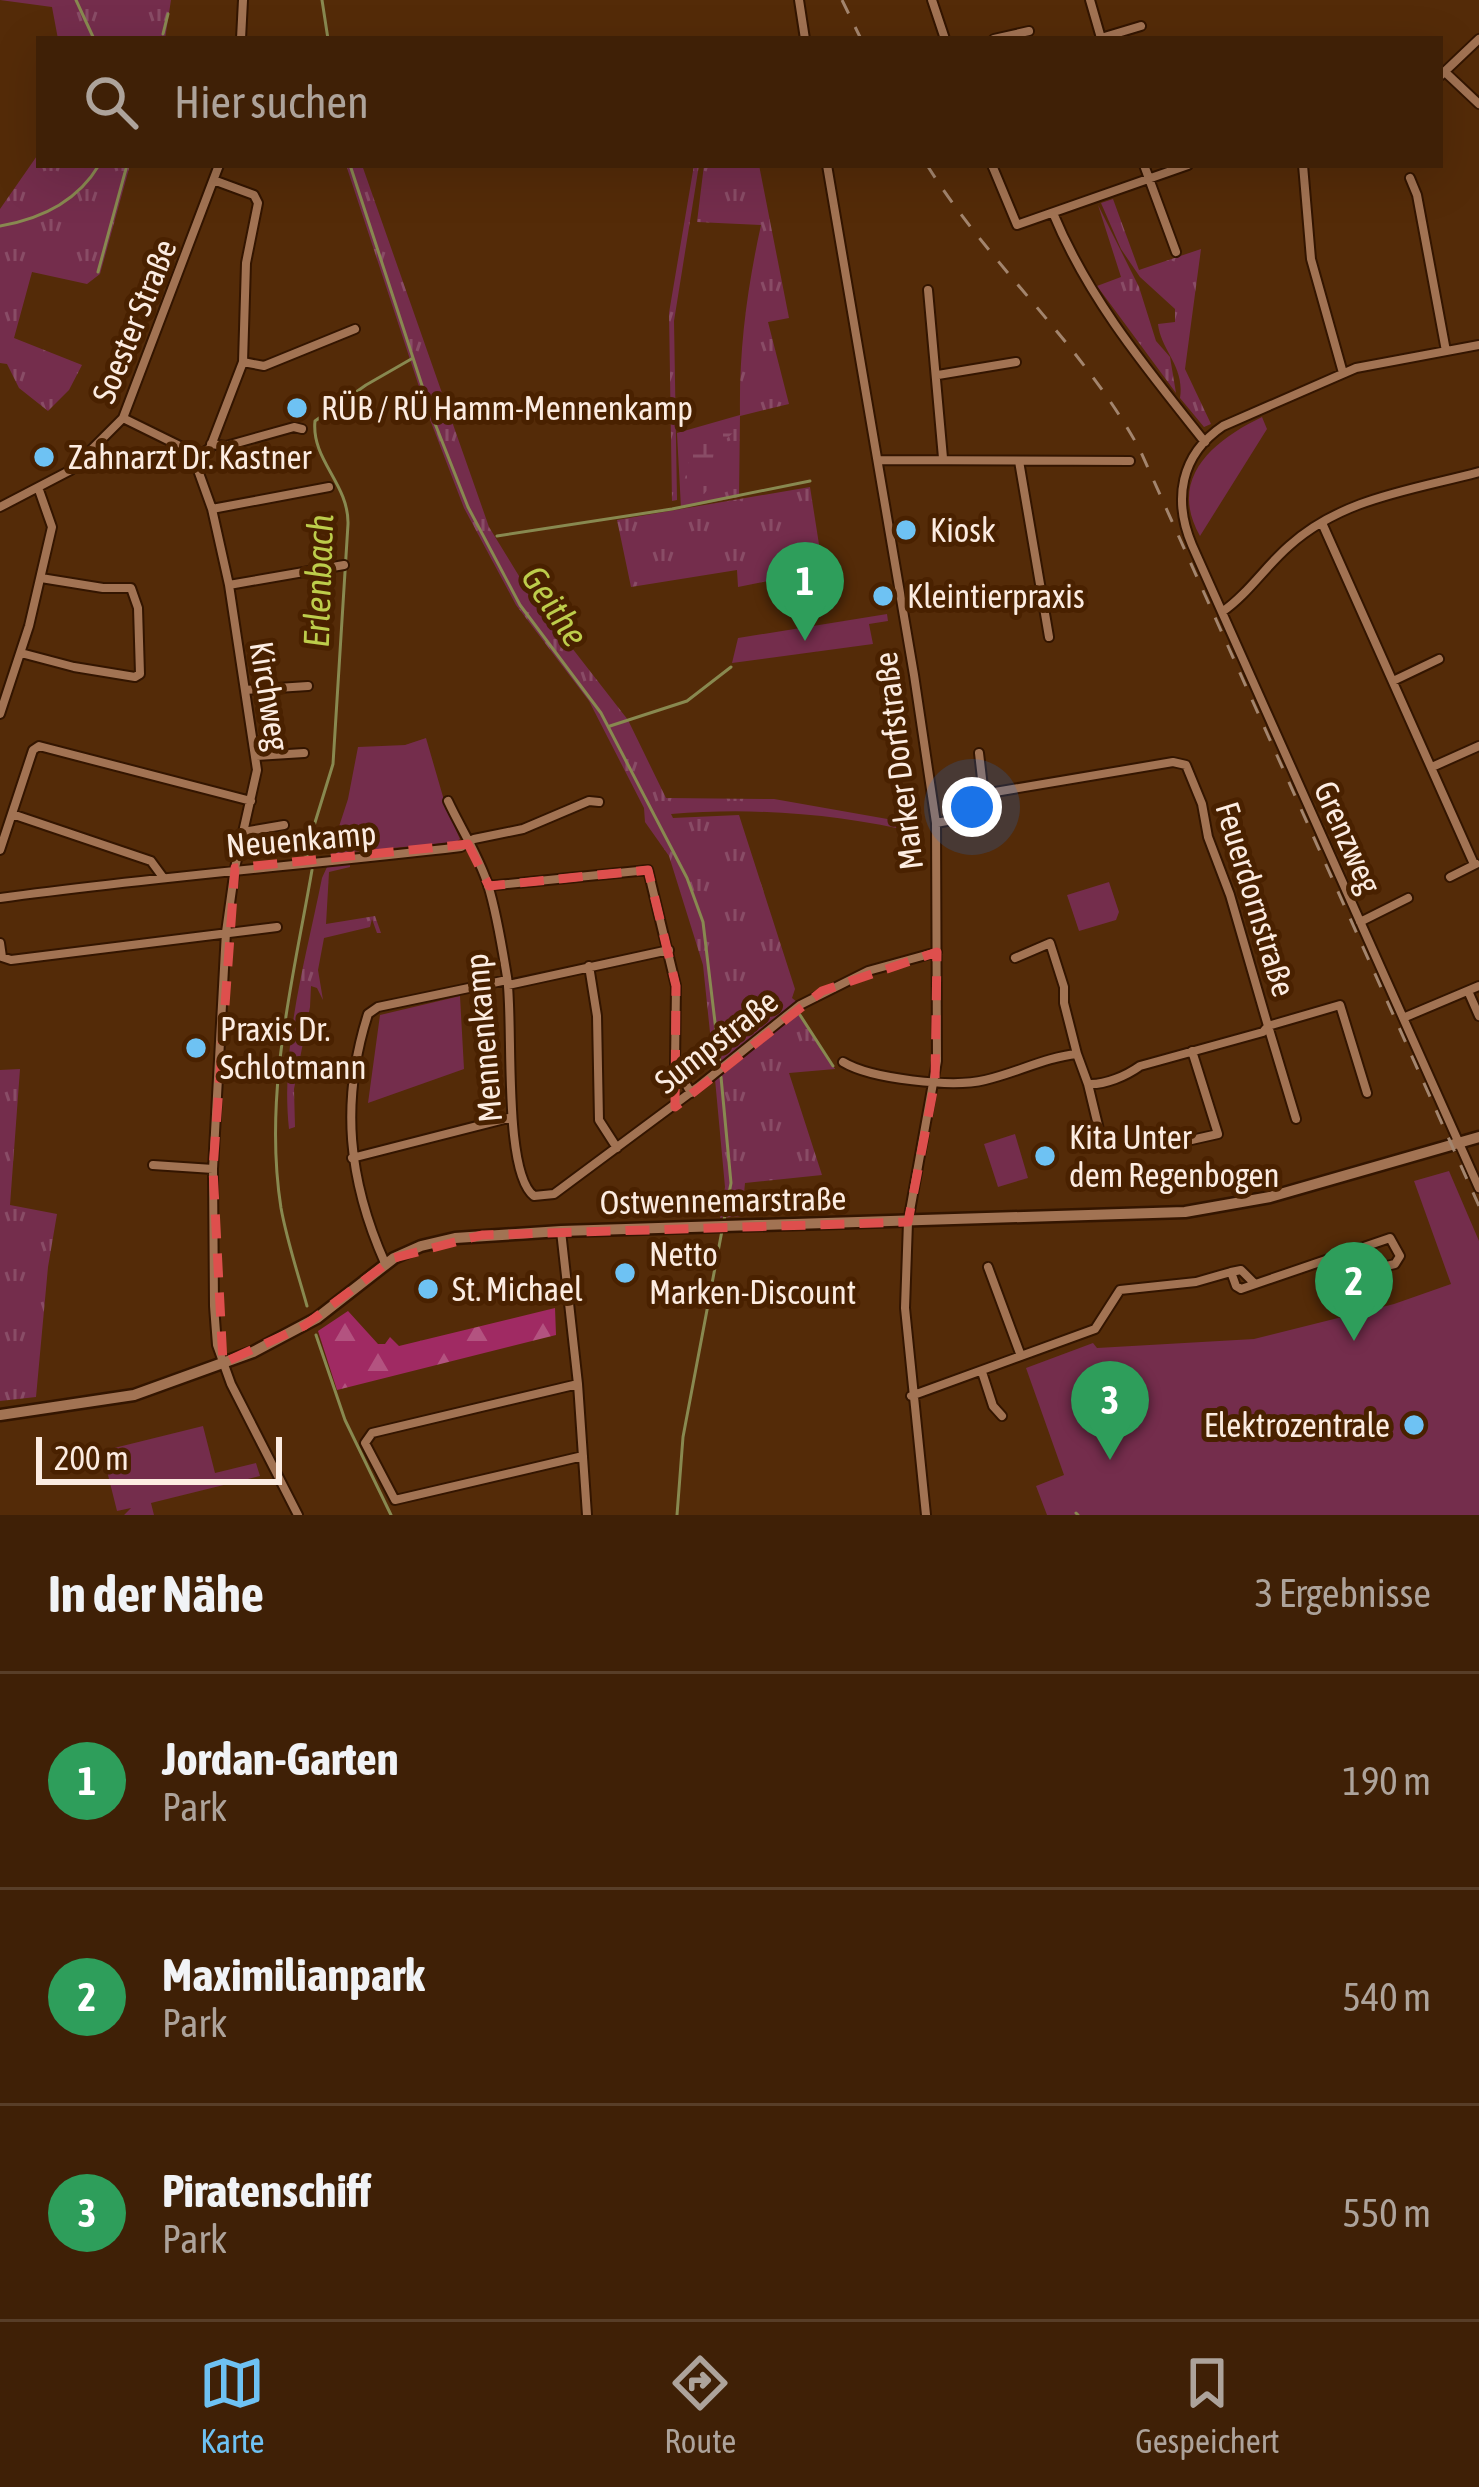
<!DOCTYPE html>
<html lang="de">
<meta charset="utf-8">
<style>
body{margin:0;font-family:"Asap Condensed",sans-serif;background:#462810;color:#f1f3f6}
.scale{position:absolute;left:36px;bottom:30px;width:246px;box-sizing:border-box;padding-left:12px;border:6px solid #fcece1;border-top:0;font-size:33px;line-height:42px;white-space:nowrap;color:#fcece1;-webkit-text-stroke:9px #492100;paint-order:stroke}
.you{position:absolute;left:972px;top:807px;width:42px;height:42px;margin:-30px;border:9px solid #fff;border-radius:50%;background:#1a73e8;box-shadow:0 0 0 18px #1a73e833}
.badge{display:grid;place-items:center;width:78px;height:78px;border-radius:50%;background:#6ec2f3;color:#fff;font-size:39px;font-weight:700}
.pin{position:absolute;translate:-50% -99px;filter:drop-shadow(0 3px 6px #0008)}
.pin::after{content:'';position:absolute;top:63px;width:42px;height:36px;background:inherit;clip-path:polygon(0 0,100% 0,50% 100%)}
.list{margin:0;padding:0;list-style:none}
h2{display:flex;justify-content:space-between;align-items:center;height:156px;margin:0;padding:0 48px;font-size:51px}
h2 small{font-size:39px;font-weight:400;color:#ada39b}
.list li{display:grid;grid-template-columns:78px 1fr auto;gap:36px;align-items:center;box-sizing:border-box;height:216px;padding:0 48px;border-top:3px solid #583e28}
.list b{display:block;font-size:45px;white-space:nowrap}
.list p{margin:0;font-size:39px;white-space:nowrap;color:#ada39b}
.list em{font-size:39px;font-style:normal;color:#ada39b}
.icon{flex:none;width:66px;height:66px;fill:none;stroke:currentColor;stroke-width:2;stroke-linecap:round;stroke-linejoin:round}
.map{position:relative;flex:none;width:1479px;height:1515px;overflow:hidden}
.search{position:absolute;background:#3f2006;box-shadow:0 12px 48px #0002;left:36px;right:36px;top:36px;height:132px;display:flex;align-items:center;gap:30px;box-sizing:border-box;padding:0 42px;border-radius:0px;color:#ada39b;font-size:45px}
.sheet{height:804px;background:#3f2006}
nav{display:flex;justify-content:space-around;align-items:center;box-sizing:border-box;height:168px;border-top:3px solid #583e28;background:#3f2006;font-size:33px;color:#ada39b}
nav a{display:grid;justify-items:center;gap:6px}
nav .on{color:#6ec2f3}
.map>svg:first-child{display:block}
.grass{fill:url(#grass-tufts)}
.forest{fill:url(#forest-firs)}
.wetland{fill:url(#wetland-marsh)}
.green{fill:#742d4c}
.lines{fill:none;stroke-linecap:round;stroke-linejoin:round}
.stream{stroke:#888950;stroke-width:3}
.minor-casing{stroke:#331500;stroke-width:12}
.tertiary-casing{stroke:#331500;stroke-width:15}
.minor{stroke:#a27353;stroke-width:8}
.tertiary{stroke:#a27353;stroke-width:10}
.rail{stroke:#a3856e;stroke-width:3;stroke-dasharray:15 15;stroke-linecap:butt}
.marked{fill:none;stroke:#de4f4d;stroke-width:9;stroke-dasharray:24 15;stroke-linejoin:round}
.poi-dot{fill:#6ec2f3;stroke:#492100;stroke-width:4.5}
.labels{text-anchor:middle;stroke-width:10;stroke-linejoin:round;paint-order:stroke}
.street-label{font-size:33px;fill:#fcece1;stroke:#492100}
.poi-label{font-size:33px;fill:#fcece1;stroke:#492100;text-anchor:start}
.water-label{font-size:36px;font-style:italic;fill:#bdcd4b;stroke:#492100}
</style>
<div class="map">
<svg width="1479" height="1515" viewBox="0 0 1479 1515">
<defs>
<pattern id="grass-tufts" width="24" height="20" patternUnits="userSpaceOnUse" patternTransform="scale(3)"><rect width="24" height="20" fill="#742d4c"/><path d="M3 7l-1-3M5 7V3M7 7l1-3M15 17l-1-3M17 17v-4M19 17l1-3" fill="none" stroke="#894c66"/></pattern>
<pattern id="forest-firs" width="22" height="20" patternUnits="userSpaceOnUse" patternTransform="scale(3)"><rect width="22" height="20" fill="#a02a63"/><path d="M5 1l3.5 6h-7zM16 11l3.5 6h-7z" fill="#b35380"/></pattern>
<pattern id="wetland-marsh" width="20" height="14" patternUnits="userSpaceOnUse" patternTransform="scale(3)"><rect width="20" height="14" fill="#742d4c"/><path d="M1 5h8M5 5V1M11 12h8M15 12V8" fill="none" stroke="#894c66"/></pattern>
</defs>
<rect width="100%" height="100%" fill="#542b08"/>
<path class="grass" d="M0,0h171l-6,39h-107l-6,-32z
M39,153v12h91l-30,109 -13,10 -55,-12 -18,66 68,27 -13,25 -21,21 -29,-23 -12,-24 -7,-1v-154z
M346,165h16l127,362 41,67 98,126 38,78 108,1 136,24 12,8 -3,2c-80,-19 -164,-26 -248,-19l2,4 66,-3 56,174 -3,9 5,4 -83,69 -11,-106 -34,-109 -24,-34 -1,-14 -55,-107 -73,-96 -52,-97 -35,-91z
M694,165h5l-25,156 3,179 -5,1 -3,-188z
M704,165h55l30,153 -21,4 21,82 -49,12 -1,81 -58,11 -4,-75 63,-18c-1,-66 7,-126 21,-190l-64,-3z
M1113,199l26,71 62,-21 -16,120 26,55 -7,3 -24,-29c5,-32 -19,-47 -22,-74l17,-2v-13l-35,-32 -19,-28 -20,-46z
M1098,205l41,82 17,54 14,16 6,36 -79,-107 24,-9z
M810,487l13,83 -85,17 -1,-17 -106,17 -14,-67z
M350,862v5l-21,5 -3,52 49,-8 6,17h-4l-5,-14 -2,8 -46,11 -6,32 5,30 -6,-12 -6,-2 -1,21 -16,82 1,38 -6,2c-9,-83 17,-170 33,-251l5,-11z
M798,1011l37,58 -46,4 33,102 -77,8 -3,33 -22,2 5,-31 -10,-108z
M20,1069l-10,136 47,9 -9,53 -12,130 -36,4v-331z"/>
<path class="forest" d="M555,1308l1,27 -219,55 -19,-59 30,-20 30,33h7l5,-7 9,9z"/>
<path class="wetland" d="M728,425l7,6 -21,19 -5,38 -5,6h-13l-7,-12 11,-44 4,-4 20,3z"/>
<path class="green" d="M1262,417l5,12 -67,107c-33,-58 14,-96 62,-119z
M887,614l1,7 -19,3 4,20 -141,19 6,-25z
M426,738l20,69 14,32 -4,3 -126,12 18,-55 10,-52 47,-2z
M1109,882l10,30 -3,8 -37,11 -12,-36z
M460,996l4,73 -96,34 12,-88z
M1015,1134l13,44 -30,9 -14,-43z
M1449,1171l30,70v274h-432l-11,-29 28,-11 -38,-107 67,-25 4,5 157,-9 140,-35 57,-20 -37,-103z
M203,1426l12,47 41,-10 4,13 -109,27 3,12h-30l7,-7 -14,3 -15,-60z"/>
<g class="lines">
<path class="stream" d="M76,0l18,39
M322,0l6,39
M163,34l5,-20
M350,165l82,251 36,91 52,98 81,108 86,165 16,44 17,142
M0,226c41,-7 77,-24 99,-61
M98,272l29,-107
M497,536l175,-27 138,-28
M610,726l77,-25 44,-34
M311,859l-6,-4 28,-91 15,-240c1,-40 -37,-64 -33,-103l51,-36 47,-27
M800,1015l33,51
M307,1306c-9,-32 -20,-65 -26,-98 -18,-114 12,-227 31,-338
M316,1335l29,85 46,95
M1076,1513l2,2
M677,1515l6,-78 48,-254 -10,-106"/>
<defs>
<path id="minor" d="M799,0l6,39
M932,0l13,39
M1090,0l11,38
M1101,38l40,-12
M241,39l2,-39
M994,39l35,-8
M1445,72l34,32
M1440,76l39,-37
M827,165l87,510 22,148 1,238 -29,161 -3,86 21,207
M992,165l25,60 171,-60
M1144,165l32,87
M1303,165l8,94 32,114
M1410,178l7,17 29,156
M1053,213c36,87 94,156 152,229
M928,290l15,168
M1479,345l-123,23 -133,58c-43,29 -50,74 -31,119l287,643
M243,362l21,4 91,-37
M938,375l78,-13
M123,418l61,30 10,11 18,50 17,76 28,185 -22,98 -9,64 -13,237 1,137 3,39 14,39 67,131
M211,444l15,2 68,-19 8,2
M194,459l16,-11 33,-86 3,-99 12,-60 -4,-8 -38,-14
M878,460l252,1
M1019,461l30,176
M0,507l71,-37 52,-52 96,-253
M212,509l117,-22
M1322,523l152,341
M229,585l115,-20
M1222,612c26,-18 43,-45 67,-66 53,-48 123,-56 190,-74
M21,653l53,14 61,10 5,-3 -2,-66 -7,-20h-28l-62,-10
M1393,681l46,-22
M245,690l63,-4
M0,714l29,-88 23,-99 -13,-37
M979,753l4,34 6,6
M256,756l48,-3
M1432,767l47,-21
M448,801c13,28 31,55 40,84 9,29 14,62 19,92 7,44 -5,195 27,219l20,-2 144,-107 102,-82 68,-34 69,-19
M12,814l139,47 11,15
M243,832l41,-7
M0,850l33,-100 6,-4 212,55
M1450,877l26,-13
M488,886l160,-16 28,116 -1,79 16,28
M0,898c154,-21 307,-33 461,-51l13,-8 49,-10 66,-28 10,1
M1360,922l48,-24
M0,943l2,14 9,3 266,-33
M1015,958l35,-15 14,44v16l13,51
M589,966l8,50 2,104 18,28
M508,985l161,-35
M1468,991l11,25
M1403,1018l76,-32
M843,1062c28,17 110,26 142,18 31,-7 61,-23 92,-26l11,30c17,1 38,-8 52,-18l123,-34 5,-6 -38,-131 -22,-58 -6,-33 -16,-39 -13,-3 -184,31 -4,21 -49,9
M1088,1084l14,58 8,2
M1296,1119l-28,-93 72,-21 27,88
M1187,1141l31,-7 -26,-83
M352,1158l160,-41
M153,1165l60,4
M561,1231l17,153 9,131
M385,1263c-37,-83 -45,-161 -17,-249l10,-7 129,-27
M988,1267l33,89
M1231,1272l10,-2 13,13
M982,1372l11,34 9,10
M578,1384l-206,49 -7,10 30,57 188,-44
M911,1396l184,-67 25,-39 76,-8 35,-10 5,14 5,3 149,-51 10,18 -5,8 -13,3 -7,-5 -6,-16"/>
<path id="tertiary" d="M0,1415l134,-20 119,-43 64,-34 77,-60 27,-12 34,-8 106,-7 624,-19 85,-15 209,-60"/>
</defs>
<use href="#minor" class="minor-casing"/>
<use href="#tertiary" class="tertiary-casing"/>
<use href="#minor" class="minor"/>
<use href="#tertiary" class="tertiary"/>
<path class="rail" d="M842,0l19,39
M927,165c63,101 156,180 213,285l339,756"/>
</g>
<path class="marked" d="M468,844l21,42 159,-16 28,116 -1,121 147,-116 115,-39 -2,129 -27,141 -426,13 -88,23 -90,68 -81,37 -10,-194 22,-301z"/>
<g class="poi-dot">
<circle cx="297" cy="408" r="12"/>
<circle cx="44" cy="457" r="12"/>
<circle cx="906" cy="530" r="12"/>
<circle cx="883" cy="596" r="12"/>
<circle cx="196" cy="1048" r="12"/>
<circle cx="1045" cy="1156" r="12"/>
<circle cx="625" cy="1273" r="12"/>
<circle cx="428" cy="1289" r="12"/>
<circle cx="1414" cy="1425" r="12"/>
</g>
<g class="labels">
<g class="street-label">
<text transform="translate(134 321) rotate(-68)" y="12">Soester Straße</text>
<text transform="translate(270 696) rotate(81)" y="12">Kirchweg</text>
<text transform="translate(898 761) rotate(-97)" y="12">Marker Dorfstraße</text>
<text transform="translate(1348 837) rotate(66)" y="12">Grenzweg</text>
<text transform="translate(301 839) rotate(-5)" y="12">Neuenkamp</text>
<text transform="translate(1256 899) rotate(73)" y="12">Feuerdornstraße</text>
<text transform="translate(483 1038) rotate(-95)" y="12">Mennenkamp</text>
<text transform="translate(716 1041) rotate(-38)" y="12">Sumpstraße</text>
<text transform="translate(723 1200) rotate(-1)" y="12">Ostwennemarstraße</text>
</g>
<g class="poi-label">
<text x="321" y="420">RÜB / RÜ Hamm-Mennenkamp</text>
<text x="68" y="469">Zahnarzt Dr. Kastner</text>
<text x="930" y="542">Kiosk</text>
<text x="907" y="608">Kleintierpraxis</text>
<text x="220" y="1041">Praxis Dr.<tspan x="220" dy="38">Schlotmann</tspan></text>
<text x="1069" y="1149">Kita Unter<tspan x="1069" dy="38">dem Regenbogen</tspan></text>
<text x="649" y="1266">Netto<tspan x="649" dy="38">Marken-Discount</tspan></text>
<text x="452" y="1301">St. Michael</text>
<text x="1390" y="1437" text-anchor="end">Elektrozentrale</text>
</g>
<g class="water-label">
<text transform="translate(318 581) rotate(-88)" y="13">Erlenbach</text>
<text transform="translate(555 606) rotate(56)" y="13">Geithe</text>
</g>
</g>
</svg>
<div class="scale">200 m</div>
<div class="you"></div>
<div class="pin badge" style="left:805px;top:641px;background:#2e9e5b">1</div>
<div class="pin badge" style="left:1354px;top:1341px;background:#2e9e5b">2</div>
<div class="pin badge" style="left:1110px;top:1460px;background:#2e9e5b">3</div>
<div class="search"><svg class="icon" aria-label="search" viewBox="0 0 24 24"><circle cx="10" cy="10" r="6"/><path d="M15 15l6 6"/></svg>Hier suchen</div>
</div>
<section class="sheet">
<h2>In der Nähe<small>3 Ergebnisse</small></h2>
<ul class="list">
<li><span class="badge" style="background:#2e9e5b">1</span><div><b>Jordan-Garten</b><p>Park</p></div><em>190 m</em></li>
<li><span class="badge" style="background:#2e9e5b">2</span><div><b>Maximilianpark</b><p>Park</p></div><em>540 m</em></li>
<li><span class="badge" style="background:#2e9e5b">3</span><div><b>Piratenschiff</b><p>Park</p></div><em>550 m</em></li>
</ul>
</section>
<nav>
<a class="on"><svg class="icon" aria-label="map" viewBox="0 0 24 24"><path d="M3 6l6-2 6 2 6-2v14l-6 2-6-2-6 2zM9 4v14M15 6v14"/></svg>Karte</a>
<a><svg class="icon" aria-label="directions" viewBox="0 0 24 24"><path d="M12 3l9 9-9 9-9-9zM9 14v-3h6M13 9l2 2-2 2"/></svg>Route</a>
<a><svg class="icon" aria-label="saved" viewBox="0 0 24 24"><path d="M7 4h10v16l-5-4-5 4z"/></svg>Gespeichert</a>
</nav>
